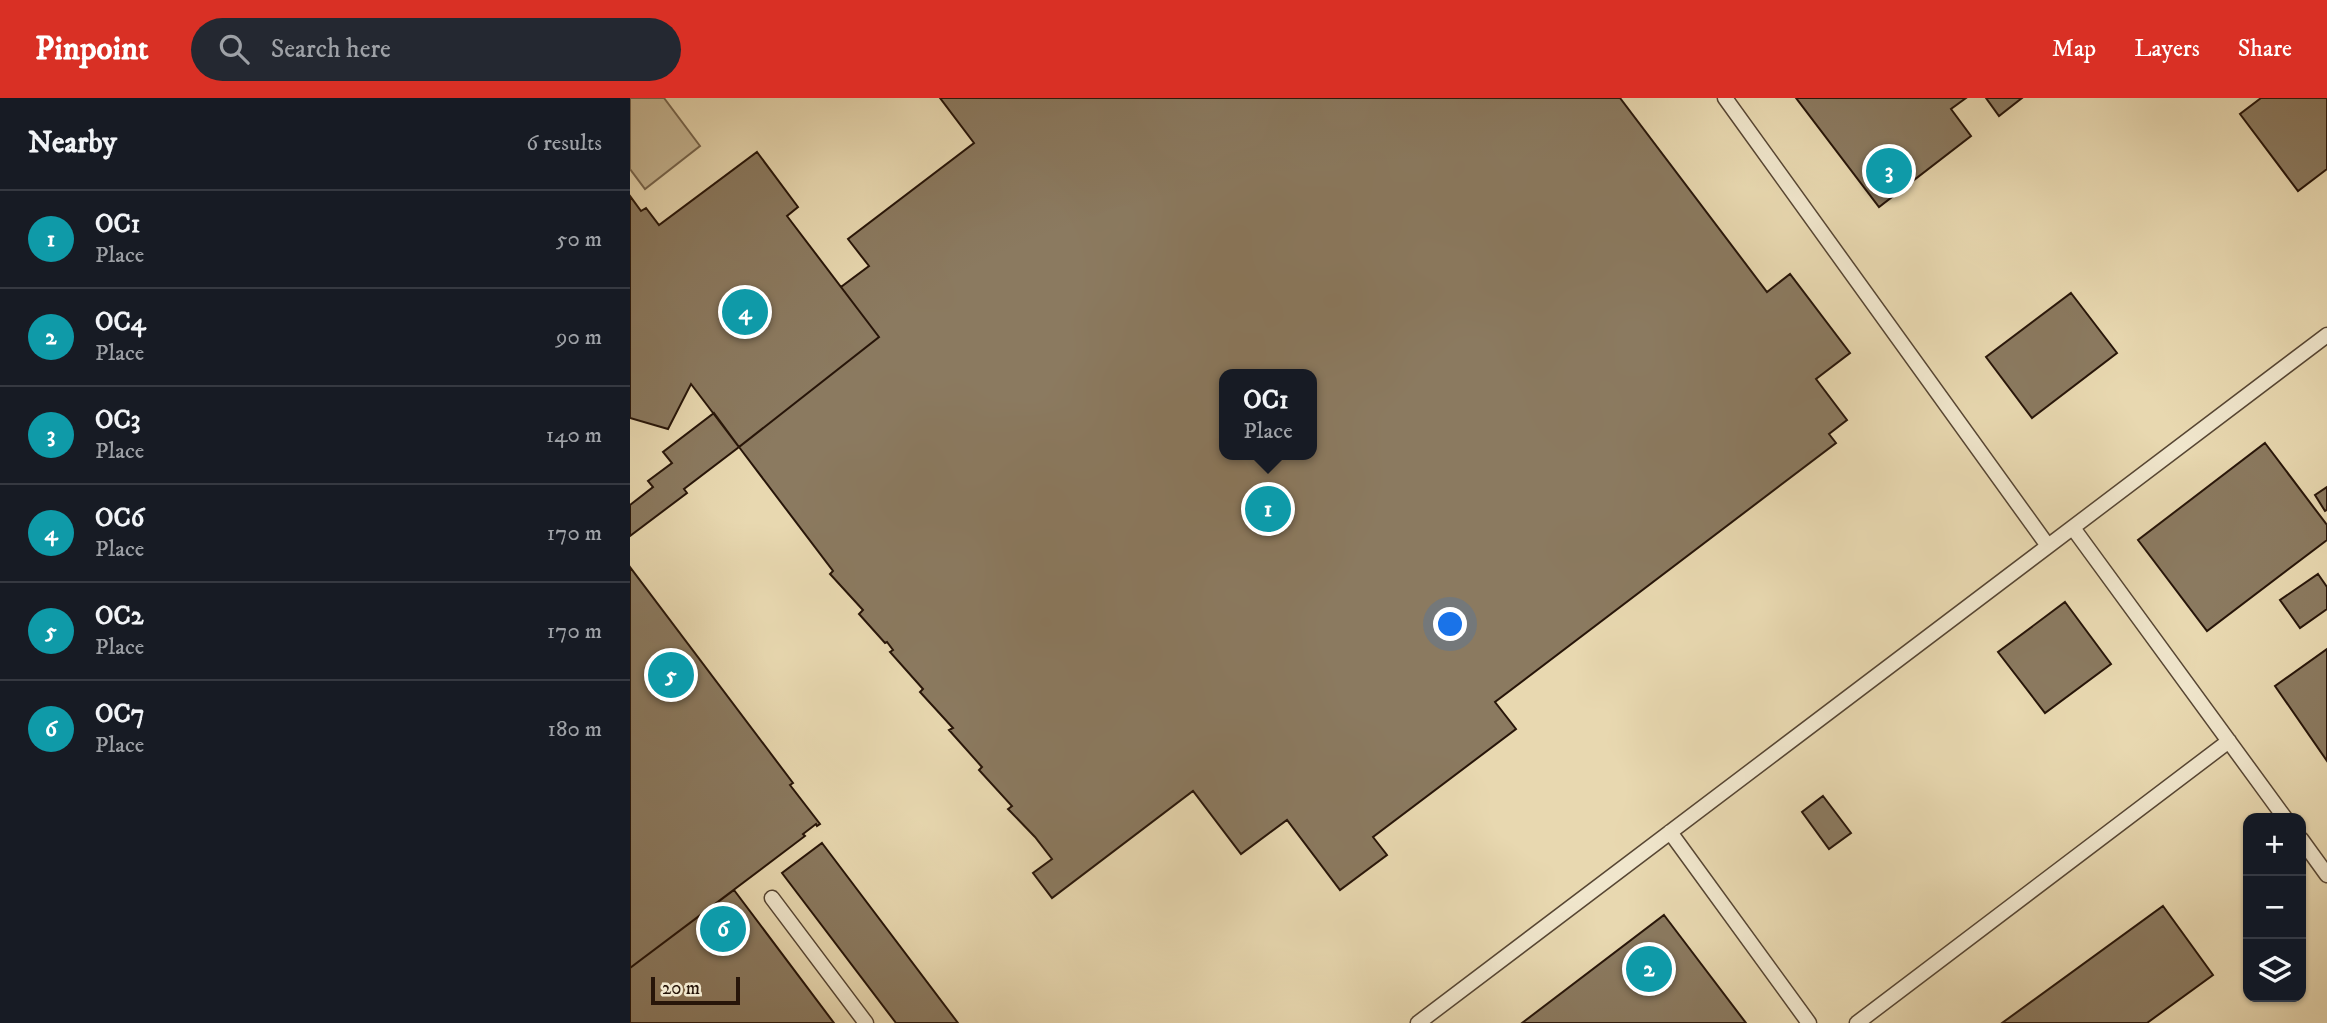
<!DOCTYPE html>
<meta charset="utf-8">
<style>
body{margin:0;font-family:"IM FELL DW Pica",serif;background:#242831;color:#f1f3f6}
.controls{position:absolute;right:21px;bottom:21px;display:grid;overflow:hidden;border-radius:14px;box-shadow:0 2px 5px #0004}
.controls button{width:63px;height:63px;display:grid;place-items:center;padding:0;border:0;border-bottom:2px solid #363941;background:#171b24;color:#f1f3f6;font:35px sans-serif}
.scale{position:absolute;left:21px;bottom:18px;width:89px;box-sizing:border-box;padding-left:7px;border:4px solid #271509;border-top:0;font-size:19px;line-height:24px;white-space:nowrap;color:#271509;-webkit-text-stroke:5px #f0e6cc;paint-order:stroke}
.you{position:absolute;left:821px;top:527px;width:24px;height:24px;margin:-18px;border:5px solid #fff;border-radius:50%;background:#1a73e8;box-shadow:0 0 0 10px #1a73e833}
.badge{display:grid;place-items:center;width:46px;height:46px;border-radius:50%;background:#d93025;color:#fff;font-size:23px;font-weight:700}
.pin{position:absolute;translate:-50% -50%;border:4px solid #fff;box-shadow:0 2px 7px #0006}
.popup{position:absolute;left:589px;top:271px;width:98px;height:91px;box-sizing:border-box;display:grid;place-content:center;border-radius:14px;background:#171b24;filter:drop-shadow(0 2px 5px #0005);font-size:23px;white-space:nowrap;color:#9ea1a6}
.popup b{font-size:26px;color:#f1f3f6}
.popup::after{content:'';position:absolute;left:50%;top:100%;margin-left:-14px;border:14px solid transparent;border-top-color:#171b24}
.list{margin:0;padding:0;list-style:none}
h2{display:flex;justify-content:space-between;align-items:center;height:91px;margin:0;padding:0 28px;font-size:30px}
h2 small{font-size:23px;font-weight:400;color:#9ea1a6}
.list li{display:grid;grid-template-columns:46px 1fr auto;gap:21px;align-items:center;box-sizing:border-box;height:98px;padding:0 28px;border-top:2px solid #363941}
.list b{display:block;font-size:26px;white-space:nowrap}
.list p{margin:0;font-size:23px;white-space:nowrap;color:#9ea1a6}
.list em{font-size:23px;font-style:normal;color:#9ea1a6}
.icon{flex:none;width:38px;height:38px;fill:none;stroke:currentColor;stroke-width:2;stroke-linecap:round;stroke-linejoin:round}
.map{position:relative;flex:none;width:1697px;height:925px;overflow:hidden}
header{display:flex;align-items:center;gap:42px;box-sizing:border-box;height:98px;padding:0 35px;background:#d93025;color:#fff}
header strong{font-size:33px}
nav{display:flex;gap:38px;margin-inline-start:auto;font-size:24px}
.search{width:490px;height:63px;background:#242831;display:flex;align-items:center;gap:18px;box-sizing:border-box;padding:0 24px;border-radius:38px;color:#9ea1a6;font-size:26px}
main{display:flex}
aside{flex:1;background:#171b24}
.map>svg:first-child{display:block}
.green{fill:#c7b794;stroke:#77664e;stroke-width:2}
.building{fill:#8b7a60;stroke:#271509;stroke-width:2;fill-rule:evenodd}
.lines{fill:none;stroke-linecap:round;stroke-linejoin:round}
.lane-casing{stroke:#574633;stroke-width:17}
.lane{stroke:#f0e6cc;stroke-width:14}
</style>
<header>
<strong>Pinpoint</strong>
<div class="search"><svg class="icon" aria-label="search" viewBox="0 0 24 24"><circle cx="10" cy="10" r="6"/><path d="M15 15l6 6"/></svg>Search here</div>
<nav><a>Map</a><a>Layers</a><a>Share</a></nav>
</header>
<main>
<aside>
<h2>Nearby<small>6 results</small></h2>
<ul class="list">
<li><span class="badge" style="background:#0f9aa8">1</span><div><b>OC1</b><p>Place</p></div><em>50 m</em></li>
<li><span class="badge" style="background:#0f9aa8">2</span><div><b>OC4</b><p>Place</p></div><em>90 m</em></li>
<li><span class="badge" style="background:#0f9aa8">3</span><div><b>OC3</b><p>Place</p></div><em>140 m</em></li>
<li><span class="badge" style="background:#0f9aa8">4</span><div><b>OC6</b><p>Place</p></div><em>170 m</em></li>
<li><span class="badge" style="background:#0f9aa8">5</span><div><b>OC2</b><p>Place</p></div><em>170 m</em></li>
<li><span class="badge" style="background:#0f9aa8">6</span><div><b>OC7</b><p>Place</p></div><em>180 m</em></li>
</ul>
</aside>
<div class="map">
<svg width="1697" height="925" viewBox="0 0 1697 925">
<rect width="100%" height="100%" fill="#e8d8b0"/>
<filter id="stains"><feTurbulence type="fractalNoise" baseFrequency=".00286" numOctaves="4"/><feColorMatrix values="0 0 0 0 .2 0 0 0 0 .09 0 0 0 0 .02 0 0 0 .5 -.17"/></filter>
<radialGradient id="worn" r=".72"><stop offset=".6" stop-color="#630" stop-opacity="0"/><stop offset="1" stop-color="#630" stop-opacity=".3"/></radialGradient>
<path class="green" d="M0,0h34l36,48 -55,43 -15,-20z"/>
<path class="building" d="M310,0h680l147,194 23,-18 60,79 -34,26 31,41 -18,14 7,9 -341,259 21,27 -143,108 14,18 -47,35 -53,-70 -46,34 -48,-63 -141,107 -19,-25 19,-14 -17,-22 -27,-28 4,-3 -33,-36 3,-3 -33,-37 4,-2 -33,-36 3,-3 -33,-37 3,-2 -6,-8 -2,1 -26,-29 4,-4 -33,-36 3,-3 -94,-124 140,-110 -38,-50 28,-21 -21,-27 126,-96zM594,276h88v81h-88z
M1166,0h170l-15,11 20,27 -92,71z
M1356,0h36l-23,18z
M1631,0h66v71l-29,22 -58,-77z
M127,54l41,55 -11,9 92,121 -140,110 -48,-63 -23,45 -38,-11v-222l11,15 5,-3 13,17z
M1441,195l46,60 -85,65 -46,-61z
M84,315l25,34 -55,42 3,4 -57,43v-31l23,-18 -5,-6 24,-18 -9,-11z
M1635,345l62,82v15l-120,91 -69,-91z
M1697,389v23l-2,1 -10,-16z
M0,469l163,216 -3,2 30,39 -3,2 -1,-2 -13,10 2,2 -175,132z
M1688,476l9,13v22l-27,19 -20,-28z
M1435,504l46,62 -66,49 -47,-61z
M1697,551v112l-52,-75z
M1193,698l28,37 -22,16 -27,-37z
M192,745l136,180h-62l-114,-150z
M104,792l100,133h-204v-55z
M1533,808l50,69 -66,48h-145z
M1034,817l82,108h-224z"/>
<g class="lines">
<defs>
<path id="lane" d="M1095,0l323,448
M1443,430l212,290
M1040,734l139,191
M1671,741l26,36
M142,800l94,125
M788,925l909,-688
M1227,925l372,-282"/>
</defs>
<use href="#lane" class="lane-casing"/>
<use href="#lane" class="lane"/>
</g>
<rect width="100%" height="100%" filter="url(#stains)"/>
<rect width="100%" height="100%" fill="url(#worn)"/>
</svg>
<div class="controls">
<button>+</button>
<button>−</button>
<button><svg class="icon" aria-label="layers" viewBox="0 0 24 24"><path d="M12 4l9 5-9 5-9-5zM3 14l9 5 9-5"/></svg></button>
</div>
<div class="scale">20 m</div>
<div class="you"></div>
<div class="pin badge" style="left:638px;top:411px;background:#0f9aa8">1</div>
<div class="popup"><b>OC1</b>Place</div>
<div class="pin badge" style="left:1019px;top:871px;background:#0f9aa8">2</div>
<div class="pin badge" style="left:1259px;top:73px;background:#0f9aa8">3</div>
<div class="pin badge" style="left:115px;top:214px;background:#0f9aa8">4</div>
<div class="pin badge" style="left:41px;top:577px;background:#0f9aa8">5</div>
<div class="pin badge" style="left:93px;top:831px;background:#0f9aa8">6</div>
</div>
</main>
